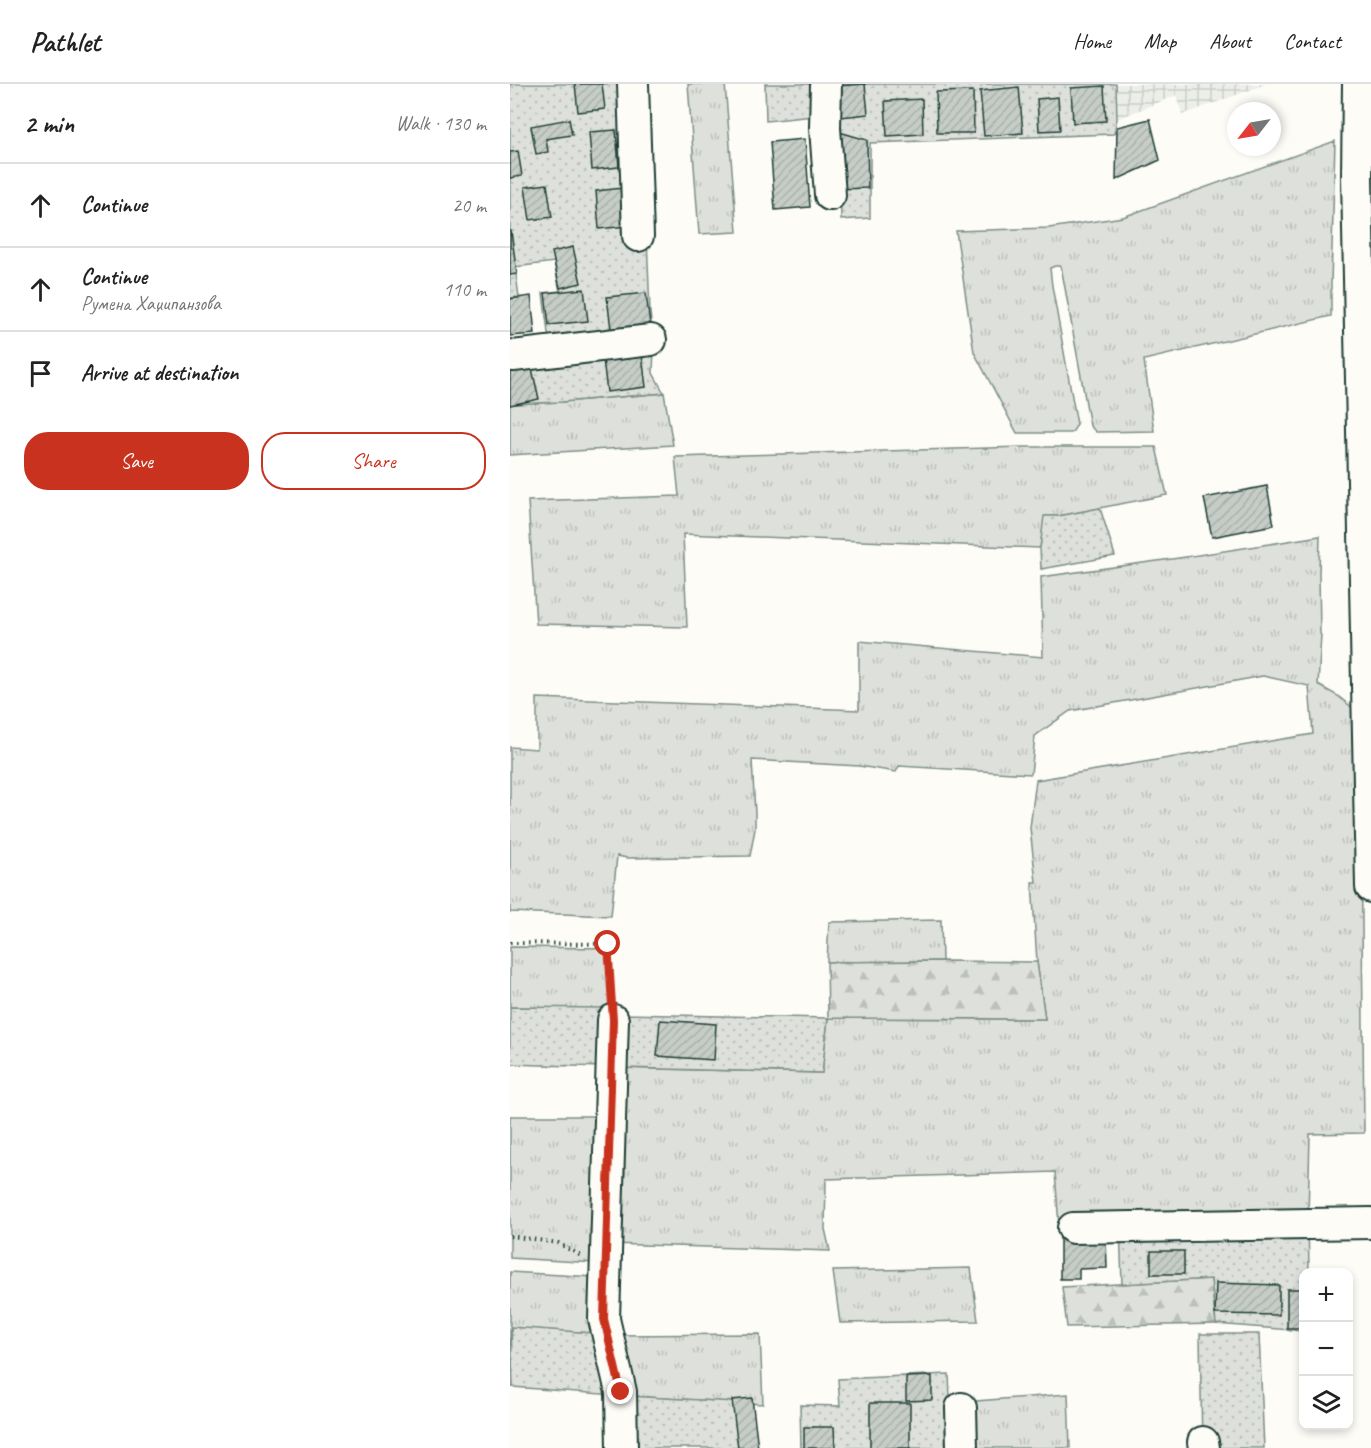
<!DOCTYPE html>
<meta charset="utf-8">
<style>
body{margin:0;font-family:Caveat,sans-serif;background:#f6f6f6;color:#222}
.controls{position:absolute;right:18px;bottom:18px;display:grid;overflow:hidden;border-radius:12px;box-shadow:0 3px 9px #0003}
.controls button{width:54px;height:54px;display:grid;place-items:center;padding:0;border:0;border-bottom:2px solid #e0e0e0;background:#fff;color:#222;font:30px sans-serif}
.compass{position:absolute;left:717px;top:18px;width:54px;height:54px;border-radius:50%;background:#fff;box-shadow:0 3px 9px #0003;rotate:239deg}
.stop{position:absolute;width:18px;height:18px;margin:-14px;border:4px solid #c8321e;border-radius:50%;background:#fff}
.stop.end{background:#c8321e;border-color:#fff;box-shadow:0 2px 6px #0008}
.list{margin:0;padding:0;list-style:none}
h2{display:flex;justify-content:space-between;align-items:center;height:78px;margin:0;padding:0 24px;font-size:26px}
h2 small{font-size:20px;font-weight:400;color:#767676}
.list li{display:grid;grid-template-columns:39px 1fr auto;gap:18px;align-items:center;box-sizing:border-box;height:84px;padding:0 24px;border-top:2px solid #e0e0e0}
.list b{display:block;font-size:22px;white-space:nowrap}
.list p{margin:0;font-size:20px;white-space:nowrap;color:#767676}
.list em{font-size:20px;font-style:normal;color:#767676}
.actions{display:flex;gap:12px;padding:18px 24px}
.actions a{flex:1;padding:14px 0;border:2px solid #c8321e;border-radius:24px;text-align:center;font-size:21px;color:#c8321e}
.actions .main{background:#c8321e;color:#fff}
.icon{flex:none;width:33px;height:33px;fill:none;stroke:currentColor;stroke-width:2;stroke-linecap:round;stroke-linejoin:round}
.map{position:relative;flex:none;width:861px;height:1364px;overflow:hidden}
header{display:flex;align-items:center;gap:36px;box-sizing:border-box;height:84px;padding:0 30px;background:#fff;border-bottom:2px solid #e0e0e0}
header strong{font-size:28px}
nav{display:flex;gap:33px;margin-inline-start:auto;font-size:21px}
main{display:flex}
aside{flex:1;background:#fff}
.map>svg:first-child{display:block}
.industrial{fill:url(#industrial-grid)}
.grass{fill:url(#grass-tufts);stroke:#7e8e88;stroke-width:1.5}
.forest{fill:url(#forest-firs);stroke:#7e8e88;stroke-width:1.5}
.park{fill:url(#park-dots);stroke:#7e8e88;stroke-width:1.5}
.building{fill:url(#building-hatch);stroke:#1f3d34;stroke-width:1.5}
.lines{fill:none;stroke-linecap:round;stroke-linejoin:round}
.minor-casing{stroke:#1f3d34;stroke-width:34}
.path{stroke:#1f3d34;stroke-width:4;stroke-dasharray:1.5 4.5;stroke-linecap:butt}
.minor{stroke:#fdfcf7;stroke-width:30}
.route{stroke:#c8321e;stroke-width:8}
</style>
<header>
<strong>Pathlet</strong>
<nav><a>Home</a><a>Map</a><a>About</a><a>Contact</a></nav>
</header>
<main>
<aside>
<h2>2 min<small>Walk · 130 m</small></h2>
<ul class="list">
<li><svg class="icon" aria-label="ahead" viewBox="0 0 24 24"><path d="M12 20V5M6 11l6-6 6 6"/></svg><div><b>Continue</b></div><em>20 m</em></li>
<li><svg class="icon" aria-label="ahead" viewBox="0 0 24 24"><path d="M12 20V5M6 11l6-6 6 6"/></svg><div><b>Continue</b><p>Румена Хаџипанзова</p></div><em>110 m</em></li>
<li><svg class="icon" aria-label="arrive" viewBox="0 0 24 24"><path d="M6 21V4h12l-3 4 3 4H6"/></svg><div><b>Arrive at destination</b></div></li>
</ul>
<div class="actions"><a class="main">Save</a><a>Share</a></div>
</aside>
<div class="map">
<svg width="861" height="1364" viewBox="0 0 861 1364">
<defs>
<pattern id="industrial-grid" width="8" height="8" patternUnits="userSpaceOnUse" patternTransform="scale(1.5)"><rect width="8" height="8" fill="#eceee9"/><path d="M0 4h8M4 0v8" fill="none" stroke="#cacdc8"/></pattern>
<pattern id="grass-tufts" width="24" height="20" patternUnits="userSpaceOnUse" patternTransform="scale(1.5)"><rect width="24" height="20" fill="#dde0db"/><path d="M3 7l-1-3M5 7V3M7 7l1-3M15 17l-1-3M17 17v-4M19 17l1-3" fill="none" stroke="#bdc1bd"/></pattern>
<pattern id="forest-firs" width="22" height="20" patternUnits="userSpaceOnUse" patternTransform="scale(1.5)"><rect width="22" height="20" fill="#dde0db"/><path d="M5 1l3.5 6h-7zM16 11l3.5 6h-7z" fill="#bdc1bd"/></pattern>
<pattern id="park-dots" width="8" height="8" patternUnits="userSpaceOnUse" patternTransform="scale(1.5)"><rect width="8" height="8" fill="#dde0db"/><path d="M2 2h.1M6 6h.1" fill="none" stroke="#bdc1bd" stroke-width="1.8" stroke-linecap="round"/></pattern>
<pattern id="building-hatch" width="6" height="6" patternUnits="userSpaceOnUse" patternTransform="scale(1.5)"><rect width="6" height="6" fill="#c6cdc7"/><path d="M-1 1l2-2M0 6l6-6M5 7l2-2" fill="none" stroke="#aab1ac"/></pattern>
</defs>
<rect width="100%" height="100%" fill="#fdfcf7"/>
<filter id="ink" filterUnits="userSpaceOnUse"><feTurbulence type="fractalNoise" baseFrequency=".0167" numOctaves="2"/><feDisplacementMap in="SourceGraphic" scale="12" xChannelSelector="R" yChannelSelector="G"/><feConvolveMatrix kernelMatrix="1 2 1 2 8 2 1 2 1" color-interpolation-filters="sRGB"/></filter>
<g filter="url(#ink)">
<path class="industrial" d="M606,0h150l-84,31 -5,-20 -60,24z"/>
<path class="grass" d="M178,0h37l12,148 -38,2z
M825,57l-4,142v33l-187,44 10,71 -58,1 -6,-6 -29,-160h-6l-5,2 2,18 25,138 -4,7 -3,2h-53l-43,-81 -18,-121 93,-3 74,-11z
M154,309l9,52 -163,10v-51l52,-2z
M513,363h133l11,48 -109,21h-13l-5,32 -357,-14 4,93 -151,-3 -8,-123 151,-5 -4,-39z
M810,452l-1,37 1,61 1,1 -3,50 20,11 22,18 4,419 -54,1 -2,83 -249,9 -4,-54 -229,7 -1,50 5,22 -220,-7 5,-176 207,5 6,-55 217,1 -8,-57 -5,-80h4l-6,-54 6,-48 277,-46 -4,-48 -46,-10 -193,35 -35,25 -4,38 -132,-8 -3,6 -37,-6 -107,-6 3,53v16l-5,27 -123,2 -10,-2 -6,60 -101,-4v-165l27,2v-51l322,12v-69l184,16 -2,-80 138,-19z
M431,836l1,41 -115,1 2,-40z
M0,863l101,1 1,61 -102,-2z
M0,1032h94l-8,147 -86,-5z
M461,1184l7,53 -138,2 -7,-52z
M0,1188l84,5 -2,56 -81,-5 2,59 -3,-1z
M250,1250l3,70 -135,-8 -14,-61z
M558,1310l2,54h-104l-3,-46z"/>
<path class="forest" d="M432,877l95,1 8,57 -217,-1 -1,-56z
M701,1195l5,45 -149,3 -5,-40z"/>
<path class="park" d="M0,0h111l26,153 3,75 4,35 -1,26 11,20 -102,9 -52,2 39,-63 -6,-48 17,-2 -6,-29 -39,5 4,30 -9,1z
M255,0h58v31l-57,6z
M328,0h278l1,35 -3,15 -244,9v75l-29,2z
M590,424l15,48 -74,13 -1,-21 4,-32h15z
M0,923l94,1 -1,59 -93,-3z
M112,930l206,4 -6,55 -198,-5z
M798,1133l1,55h-5l-1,59 -87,-7 -5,-45 -89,5 -2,-60z
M1,1243l81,6 22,62 -101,-8z
M690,1250h59l5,114h-62z
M439,1290l3,74h-151l-1,-43 40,1 -2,-27z
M118,1312l108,6 2,46h-110z"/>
<path class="building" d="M65,0h27l3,25 -27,3z
M355,0l3,30 -27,3 -3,-31z
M594,2l2,35 -33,2 -2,-35z
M509,3l4,46 -39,3 -4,-45z
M463,7l1,42h-37l-1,-41z
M548,13l2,33 -21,1 -2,-32z
M412,15l1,35 -36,2 -2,-35z
M59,35l3,16 -26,4 2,13 -12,2 -5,-28z
M640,35l10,41 -44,20 1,-53z
M106,46l3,37 -27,3 -3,-38z
M326,47l31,9 1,48 -31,1z
M295,55l5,68 -35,3 -5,-68z
M8,67l4,25 -12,2v-26z
M37,100l5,33 -22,3 -5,-33z
M113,104l4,38 -28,3 -3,-38z
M0,147h1l6,43 -7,1z
M63,163l8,36 -21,5 -8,-36z
M74,205l4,32 -39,4 -4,-32z
M136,209l4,32 -39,4 -4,-32z
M21,212l4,38 -25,2v-37z
M132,271l4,32 -39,5 -4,-33z
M20,276l9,39 -29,6v-41z
M757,402l7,39 -62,12 -8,-39z
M150,936l56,4 -2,36 -57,-4z
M550,1153h46l1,31 -28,1v10h-19z
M641,1167h33v23h-33z
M706,1199l63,2v30l-64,-1z
M777,1205h17v39h-17z
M422,1292v24l-26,1v-24z
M242,1314l6,50h-20l-6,-48z
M360,1319h40v45h-40z
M294,1343h30l1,21h-31z"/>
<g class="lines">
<defs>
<path id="minor" d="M123,0l5,152
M316,0l-1,44 5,67
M848,0l-1,93 14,710
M0,271l3,1 138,-16
M103,936l-9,299 17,73 1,56
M563,1144l298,-5
M451,1324l1,40
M693,1358l1,6"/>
</defs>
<use href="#minor" class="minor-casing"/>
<path class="path" d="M0,859l98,1 3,51
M0,1152l48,7 23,13"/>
<use href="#minor" class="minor"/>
</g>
</g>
<g class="lines" filter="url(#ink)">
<path class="route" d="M98,860l5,76 -9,299 17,73"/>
</g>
</svg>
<div class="controls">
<button>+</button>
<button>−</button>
<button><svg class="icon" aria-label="layers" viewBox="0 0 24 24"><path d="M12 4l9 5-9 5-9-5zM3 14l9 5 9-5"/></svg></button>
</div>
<svg class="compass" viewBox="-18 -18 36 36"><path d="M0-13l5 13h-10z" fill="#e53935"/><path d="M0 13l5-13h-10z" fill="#767676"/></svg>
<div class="stop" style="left:98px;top:860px"></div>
<div class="stop end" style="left:111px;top:1308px"></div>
</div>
</main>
